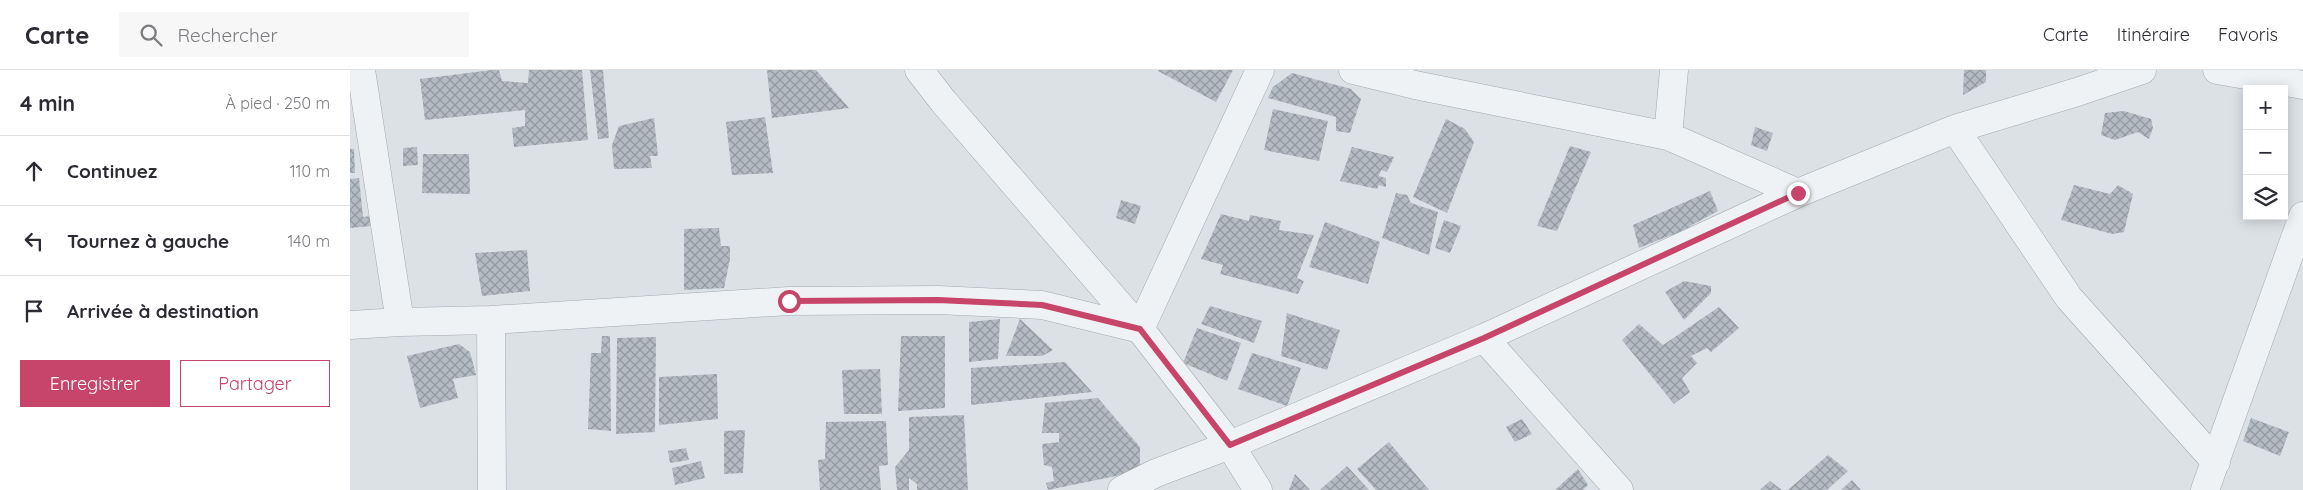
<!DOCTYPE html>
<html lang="fr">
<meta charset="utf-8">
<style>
body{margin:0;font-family:Quicksand,sans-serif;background:#f7f7f7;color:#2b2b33}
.controls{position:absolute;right:15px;top:15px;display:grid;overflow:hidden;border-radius:0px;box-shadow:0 2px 12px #0003}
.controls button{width:45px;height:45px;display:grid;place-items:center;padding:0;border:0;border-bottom:1px solid #e1e1e2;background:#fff;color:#2b2b33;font:25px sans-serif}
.stop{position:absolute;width:15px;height:15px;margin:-11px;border:4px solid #c7456b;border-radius:50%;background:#fff}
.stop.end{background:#c7456b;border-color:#fff;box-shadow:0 1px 5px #0008}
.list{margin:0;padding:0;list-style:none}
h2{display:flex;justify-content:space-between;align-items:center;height:65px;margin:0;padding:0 20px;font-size:21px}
h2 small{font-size:16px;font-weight:400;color:#7c7c81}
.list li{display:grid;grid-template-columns:32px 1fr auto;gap:15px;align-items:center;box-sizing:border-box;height:70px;padding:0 20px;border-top:1px solid #e1e1e2}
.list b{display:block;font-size:19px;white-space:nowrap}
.list em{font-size:16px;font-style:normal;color:#7c7c81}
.actions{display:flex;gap:10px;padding:15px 20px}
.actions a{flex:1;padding:11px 0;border:1px solid #c7456b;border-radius:0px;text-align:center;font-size:18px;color:#c7456b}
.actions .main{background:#c7456b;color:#fff}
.icon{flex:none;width:28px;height:28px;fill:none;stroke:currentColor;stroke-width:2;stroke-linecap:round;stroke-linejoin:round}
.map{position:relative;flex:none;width:1953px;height:420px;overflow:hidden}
header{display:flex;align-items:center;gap:30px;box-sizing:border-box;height:70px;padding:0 25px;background:#fff;border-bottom:1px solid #e1e1e2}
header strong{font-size:24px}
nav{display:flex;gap:28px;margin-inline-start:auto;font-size:18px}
.search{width:350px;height:45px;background:#f7f7f7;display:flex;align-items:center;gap:12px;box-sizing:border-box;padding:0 18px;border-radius:0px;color:#7c7c81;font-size:19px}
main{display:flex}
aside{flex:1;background:#fff}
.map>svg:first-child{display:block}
.building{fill:url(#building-cross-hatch)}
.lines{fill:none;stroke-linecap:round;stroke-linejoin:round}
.street-casing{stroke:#a2a9af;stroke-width:29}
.street{stroke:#eff2f4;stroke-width:28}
.route{stroke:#c7456b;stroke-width:6}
</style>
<header>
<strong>Carte</strong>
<div class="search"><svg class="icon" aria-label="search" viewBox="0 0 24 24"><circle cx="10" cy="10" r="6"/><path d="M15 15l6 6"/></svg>Rechercher</div>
<nav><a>Carte</a><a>Itinéraire</a><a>Favoris</a></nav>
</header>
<main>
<aside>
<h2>4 min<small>À pied · 250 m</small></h2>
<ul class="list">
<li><svg class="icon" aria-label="ahead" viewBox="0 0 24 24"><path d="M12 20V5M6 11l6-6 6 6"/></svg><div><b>Continuez</b></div><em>110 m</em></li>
<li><svg class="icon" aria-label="left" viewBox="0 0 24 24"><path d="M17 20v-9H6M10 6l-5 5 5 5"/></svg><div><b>Tournez à gauche</b></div><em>140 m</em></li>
<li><svg class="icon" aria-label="arrive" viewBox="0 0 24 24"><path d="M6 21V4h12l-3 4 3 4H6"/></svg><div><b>Arrivée à destination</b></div></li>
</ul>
<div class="actions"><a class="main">Enregistrer</a><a>Partager</a></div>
</aside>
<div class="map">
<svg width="1953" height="420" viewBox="0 0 1953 420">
<defs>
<pattern id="building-cross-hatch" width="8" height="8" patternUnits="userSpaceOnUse" patternTransform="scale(1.25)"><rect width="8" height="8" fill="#b4bbc2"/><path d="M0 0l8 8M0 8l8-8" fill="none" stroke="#92999f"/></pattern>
</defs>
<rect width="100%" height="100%" fill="#dce1e6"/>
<path class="building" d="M142,0h7l3,11 26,2 1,-13h53l6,70 -74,7 -2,-19 13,-2v-16l-100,10 -5,-41z
M240,0h13l6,68 -11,1z
M417,0h49l33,38 -77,10z
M809,0h74l-17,32 -58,-31z
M1614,0h22v12l-23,13z
M942,3l59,16 10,10 -11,34 -14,-2v-14l-68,-19 5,-11z
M923,39l55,12 -9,40 -55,-11z
M1774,41l27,8 2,9 -4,11 -11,-7 -23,8 -14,-5 4,-22z
M415,47l8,56 -41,2 -6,-53z
M304,48l4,38h-8l2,12 -38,1 -2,-24 7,-19z
M1096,49l19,10 9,13 -27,71 -34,-16z
M1405,57l18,6 -6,18 -16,-6z
M1220,76l21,6 -34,79 -20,-5z
M67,77l1,18 -15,1v-18z
M1002,77l42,10 -7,15 -6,-2 -2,6 7,2v9l-7,-2 -2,4 -37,-8z
M0,79h4l1,24h-5z
M73,84h46l1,40 -48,-1z
M9,108l4,39 7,-1 1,10 -21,2v-49z
M1724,115l36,9 8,-9 15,9 -9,38 -12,2 -51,-14z
M1360,121l8,20 -28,15 2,7 -18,9 -3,-7 -32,13 -6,-23z
M1046,123l11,2 4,8 27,9 -9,43 -47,-17z
M771,130l20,6 -6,18 -19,-6z
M871,144l28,7 1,-6 31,6 -2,9 35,5 -17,43 7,3 -6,13 -78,-20 3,-9 -22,-6z
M1094,150l17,6 -11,27 -15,-5z
M975,152l55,20 -12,42 -59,-17z
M369,158l2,18h9v13l-6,29 -40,2v-61z
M177,180l3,41 -48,5 -7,-43z
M1334,211l27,5v7l-27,27 -19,-28z
M860,236l52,15 -8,22 -53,-19z
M1369,237l20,21 -28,24 -4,-4 -16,8 6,7 -15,15 8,14 -16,12 -52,-64 17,-16 24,21z
M937,243l53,17 -13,40 -46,-14z
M650,249l-2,40 -29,3v-40z
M670,249l33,31 -11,6h-36z
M847,258l44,15 -14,38 -44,-18z
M252,266h8l1,95 -23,-2 3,-76h10z
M551,266h44v72l-47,3z
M306,267l-1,95 -39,2 1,-96z
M109,274l11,8 6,23 -23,4 5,19 -38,10 -13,-52z
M902,283l49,15 -14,38 -49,-17z
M715,292l27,30 -121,13v-37z
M530,299l2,45h-38l-2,-44z
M367,304l1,45 -59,6v-48z
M748,328l42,49v24l-92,19 -2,-7 8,-2 -2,-14 -8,-2 -2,-21 17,-2v-9h-17l3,-30z
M614,345l4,75h-51v-6l-8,-6v12h-12l-2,-23 14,-17v-33z
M1901,348l38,14 -9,24 -37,-15z
M1172,349l10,15 -17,8 -9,-15z
M536,351l2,44 -9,1 2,24h-61l-2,-30 7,-1 1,-37z
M395,360l-2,43 -19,1v-43z
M1039,372l40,48h-53l-19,-21z
M336,378l3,12 -19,3 -2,-12z
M1478,385l20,16 -21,19h-39z
M351,391l4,17 -30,7 -3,-17z
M997,396l22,24h-49z
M1228,399l10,16 -5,5h-28z
M945,404l15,16h-21z
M1502,410l9,10h-20z
M1420,411l12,9h-22z"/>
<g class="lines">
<defs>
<path id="street" d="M11,0l39,252
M569,0l24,31 197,228 90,116 28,45
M1003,0l62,15 253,51 130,57
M1867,0l86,15
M1605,59l114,169 147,164
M1318,66l6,-66
M141,250l1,170
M0,255l50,-3 91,-2 298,-19 149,-1 104,5 98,24 120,-259
M1134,268l135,152
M772,420l34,-17 74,-28 254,-107 314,-145 157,-64 122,-37 65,-22
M1855,420l98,-274"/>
</defs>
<use href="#street" class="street-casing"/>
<use href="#street" class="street"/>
</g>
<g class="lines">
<path class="route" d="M439,231l149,-1 104,5 98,24 90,116 254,-107 314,-145"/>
</g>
</svg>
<div class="controls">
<button>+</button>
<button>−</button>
<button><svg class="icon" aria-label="layers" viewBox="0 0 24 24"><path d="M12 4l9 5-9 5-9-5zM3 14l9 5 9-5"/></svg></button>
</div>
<div class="stop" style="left:439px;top:231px"></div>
<div class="stop end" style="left:1448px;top:123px"></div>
</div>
</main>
